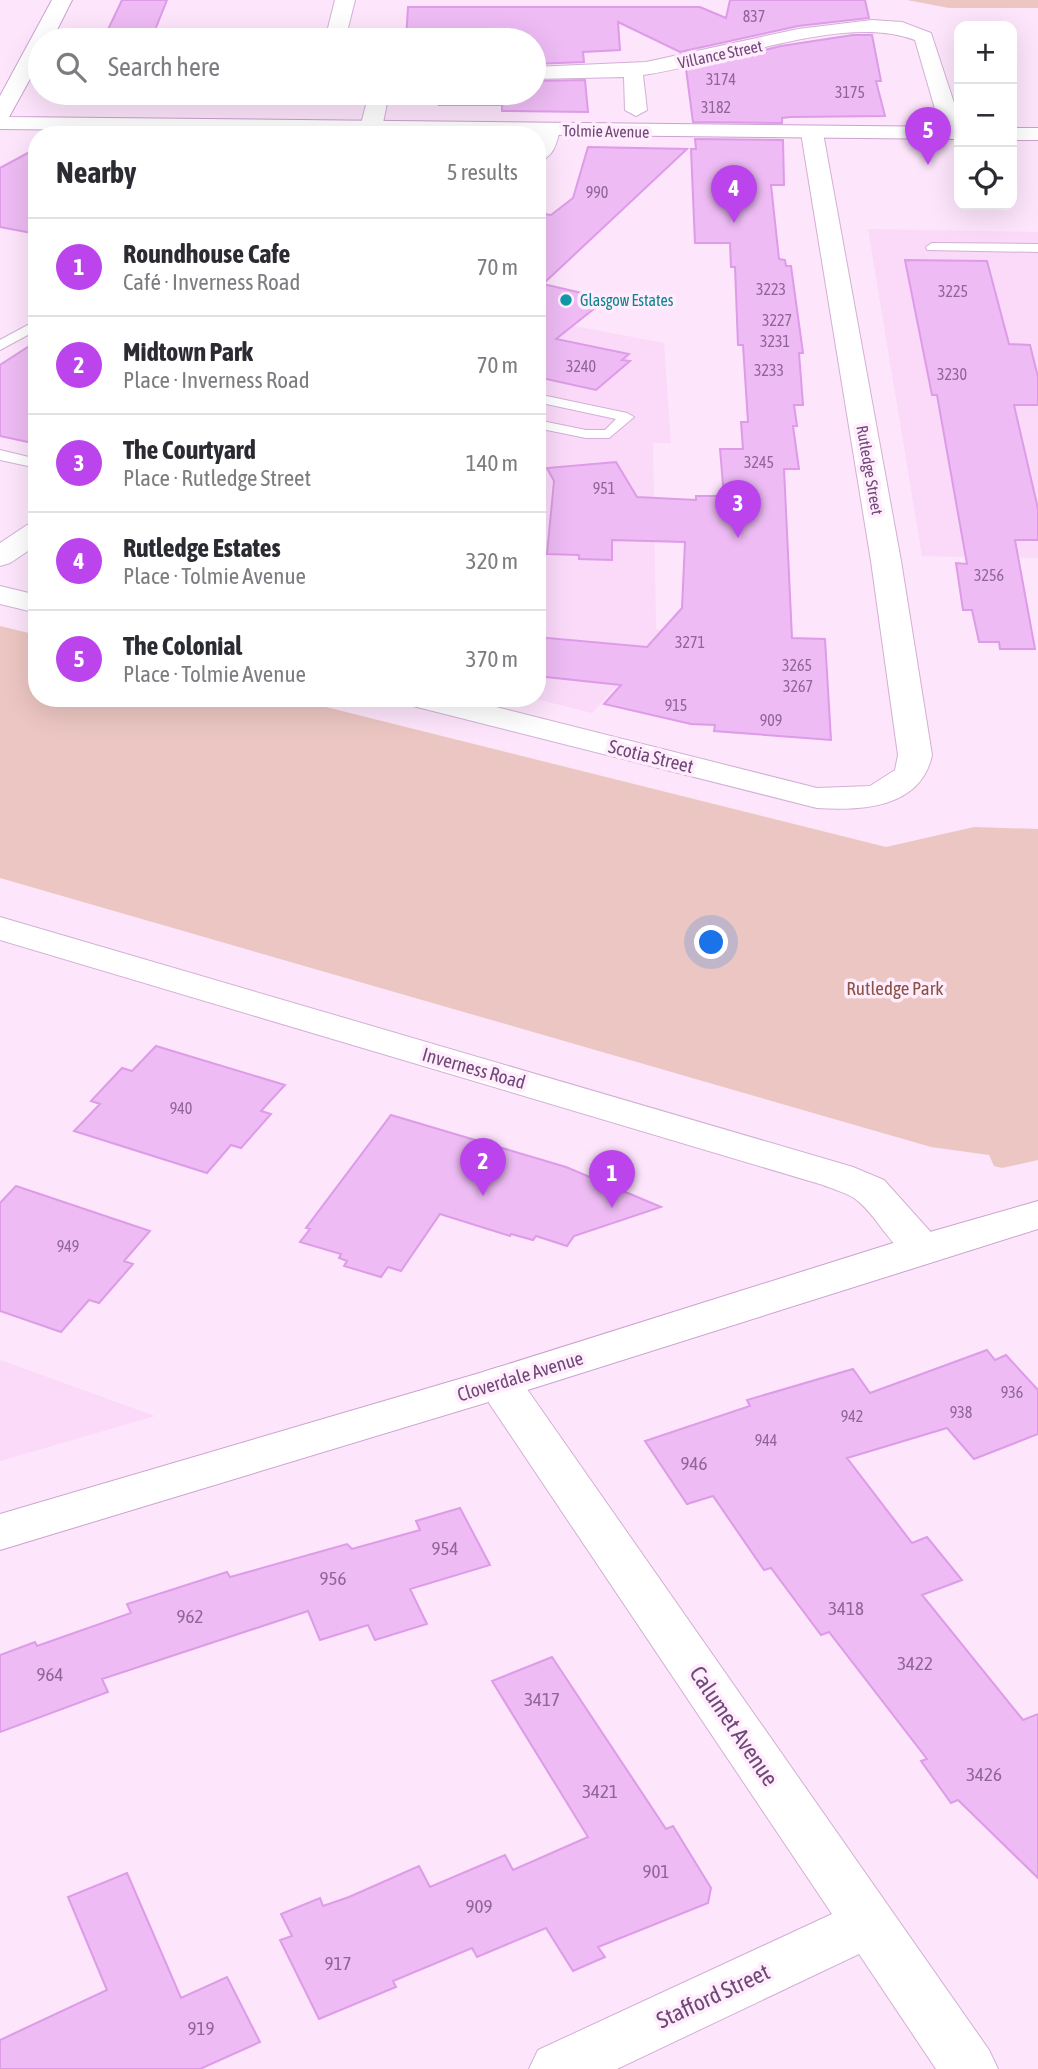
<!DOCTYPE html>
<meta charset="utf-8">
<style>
body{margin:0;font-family:"Asap Condensed",sans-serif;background:#f2f2f3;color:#2b2b33}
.controls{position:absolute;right:21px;top:21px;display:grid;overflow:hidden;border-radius:14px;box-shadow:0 7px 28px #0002}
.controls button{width:63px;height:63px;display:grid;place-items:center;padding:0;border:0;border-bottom:2px solid #e1e1e2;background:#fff;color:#2b2b33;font:35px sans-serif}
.you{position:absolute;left:712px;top:943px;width:24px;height:24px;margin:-18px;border:5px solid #fff;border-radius:50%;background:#1a73e8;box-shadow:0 0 0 10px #1a73e833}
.badge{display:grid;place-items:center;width:46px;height:46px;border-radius:50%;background:#bc44ed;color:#fff;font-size:23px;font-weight:700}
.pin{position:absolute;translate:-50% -58px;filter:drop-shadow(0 2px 4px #0008)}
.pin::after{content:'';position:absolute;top:37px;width:24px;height:21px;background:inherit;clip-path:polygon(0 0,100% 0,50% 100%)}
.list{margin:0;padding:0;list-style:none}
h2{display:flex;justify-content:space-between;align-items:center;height:91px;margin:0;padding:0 28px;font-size:30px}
h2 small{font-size:23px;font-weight:400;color:#7c7c81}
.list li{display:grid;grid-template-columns:46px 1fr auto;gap:21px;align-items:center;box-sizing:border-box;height:98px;padding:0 28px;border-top:2px solid #e1e1e2}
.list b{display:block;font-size:26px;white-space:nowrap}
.list p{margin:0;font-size:23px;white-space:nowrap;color:#7c7c81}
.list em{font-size:23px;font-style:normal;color:#7c7c81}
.icon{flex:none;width:38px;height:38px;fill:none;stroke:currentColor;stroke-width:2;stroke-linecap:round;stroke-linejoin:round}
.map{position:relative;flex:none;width:1038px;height:2069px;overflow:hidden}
.search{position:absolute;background:#fff;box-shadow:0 7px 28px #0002;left:28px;top:28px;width:518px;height:77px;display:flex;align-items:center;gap:18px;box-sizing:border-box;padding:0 24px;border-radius:38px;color:#7c7c81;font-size:26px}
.panel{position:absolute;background:#fff;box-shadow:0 7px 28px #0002;left:28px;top:126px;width:518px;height:581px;border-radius:28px}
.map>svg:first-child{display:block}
.residential{fill:#fad9f9}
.green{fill:#ecc6c2}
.building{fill:#eebbf4;stroke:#dd9be8;stroke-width:2}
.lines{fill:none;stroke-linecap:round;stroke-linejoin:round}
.lane-casing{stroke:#d2b0d5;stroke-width:2}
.street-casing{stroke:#d2b0d5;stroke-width:2}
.secondary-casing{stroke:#cba2cf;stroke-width:2}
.lane{fill:#fff;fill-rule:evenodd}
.street{fill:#fff;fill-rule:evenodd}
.secondary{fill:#fff;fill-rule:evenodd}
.culture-dot{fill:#0f9aa8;stroke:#ffecfd;stroke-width:2.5}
.labels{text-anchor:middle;stroke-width:7;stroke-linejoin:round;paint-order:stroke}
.number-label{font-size:16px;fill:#906597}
.far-street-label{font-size:16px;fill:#704878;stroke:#ffecfd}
.far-culture-label{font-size:16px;fill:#0d838f;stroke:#ffecfd;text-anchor:start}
.street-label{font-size:19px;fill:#704878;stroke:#ffecfd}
.park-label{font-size:19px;fill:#8a5245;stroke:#ffecfd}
.near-number-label{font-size:19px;fill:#906597}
.near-street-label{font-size:23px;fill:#704878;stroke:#ffecfd}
</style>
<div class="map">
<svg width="1038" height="2069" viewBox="0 0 1038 2069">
<rect width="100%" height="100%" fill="#fde5fb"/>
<path class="residential" d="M868,229l170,3v326l-116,-2z
M537,319l127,24 7,100h-18l3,186 9,3 -73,81 -60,-15h5z
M0,1360l155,56 -155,45z"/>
<path class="green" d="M907,0h131v8h-89z
M0,626l37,9v63h253l596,149 88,-20 64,2v331l-36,8 -8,-2 -5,-11 -58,-8 -931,-269z"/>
<path class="building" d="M122,0h45l-16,40h-48z
M730,0h135l4,18 -71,8 -118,26 -62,-30 2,28 -37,2 1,10 -50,2v-24h-128l2,-33h292l26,11z
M853,35h19l9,46h-5l9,35 -95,1 -8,1v5l-89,-1 -7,-53 95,-23z
M585,80l3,32 -86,-1v-6h-63l2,-12h93v-12z
M695,139l88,1 1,45h-13l8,74 6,1 1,6h5l12,87h-4l4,52h-9l3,21h-4l6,43h-15l8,169 33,1 6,101 -117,-9 1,-6 -24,-1 -87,-20 17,-19 -84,-9v-39l110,10 35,-39 3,-66 -73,-2v20l-33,-1v-4l-32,-1 7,-73 -7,-13 69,-6 21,35 59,3v-4h28l-4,-47h23l-2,-27h7l-5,-77h-5l-3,-78h-4l-1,-24h-35l-4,-94h5z
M588,147l99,2 -144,135 56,13 -7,5 8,2 -44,35 73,15 -7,6 8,1 -34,29 -59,-13v-164l14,2 22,-17z
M37,148v86l-37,-7v-59z
M905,260l82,1 22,83 21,1 8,32v28h-24l24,104v31h-23l20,109h-35l-1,-7h-20l-7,-32h-9l-7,-47 11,1 -30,-169h-5z
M37,341v103l-37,-8v-71z
M156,1046l129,39 -24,26 10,3 -30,34 -10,-3 -24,28 -133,-42 26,-27 -9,-3 31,-33 10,3z
M391,1115l175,52 95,40 -87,29 -7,10 -31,-10 -3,4 -22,-6 -1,2 -70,-22 -39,57 -13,-4 -7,10 -37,-11 3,-5 -8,-3 2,-4 -41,-12 10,-13 -4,-1z
M16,1186l134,45 -26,30 9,3 -34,39 -10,-3 -28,32 -61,-21v-108z
M987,1350l8,10 11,-5 32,35v44l-64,25 -27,-31 -100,30 65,85 15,-6 35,43 -40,15 101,125 15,-6v164l-80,-78 -7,3 -30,-42 6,-2 -98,-127 -8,3 -50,-67 -7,2 -51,-74 -26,8 -42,-63 105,-35 -3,-6 106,-31 17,24z
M460,1508l30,57 -80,24 17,35 -52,16 -7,-15 -48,15 -12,-29 -206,68 6,13 -108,40v-77l35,-13 2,4 94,-33 -4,-9 100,-32 3,5 117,-33 5,5 68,-19 -4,-9z
M552,1657l114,172 7,-3 38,62 -3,15 -110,44 7,10 -32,14 -27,-43 -69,29 -5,-9 -79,33 3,6 -77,32 -39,-79 12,-4 -11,-22 39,-16 3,8 26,-9 70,-31 11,21 75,-32 8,15 75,-33 -96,-156z
M127,1873l54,125 46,-21 33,65 -60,27h-200v-29l107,-50 -39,-93z"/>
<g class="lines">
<defs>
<path id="lane" d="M932,243l106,1v8l-111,-2 -1,-3z
M37,320v10l-37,20v-10z
M537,394l90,19 7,4 -25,21h-23l-49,-10v-8l49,10h19l11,-11 -79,-17z
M0,450l37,9v9l-37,-8z"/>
<path id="street" d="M335,0h20l-10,40h-20z
M872,20l30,2 29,11 28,85v20h-14l-3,-5 -27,-93c-72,-28 -195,25 -272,35l4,35 -11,6 -11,-6 -1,-33 -90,2v-12l112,-5 152,-33z
M369,93h20l-7,35 -11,6 -11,-6z
M549,124l11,6c-4,15 -6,27 -23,32l1,-32z
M812,127l11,6 78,428 31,194c-11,53 -70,56 -115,53l-408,-103 -5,-7h56l357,90 53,-2 25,-16 3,-15 -27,-194 -70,-428z
M37,522v23l-27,18 -10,3v-23l27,-18z
M0,586l37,9v18l-37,-9z
M0,917l853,250 31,13 61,68 -6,10c-44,12 -54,-38 -85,-60 -8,-5 -21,-9 -31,-13l-823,-245z
M499,1367l16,5 474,678 9,19h-62l-77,-115 -242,115h-88l9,-19 294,-136 -349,-520 -7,-11 7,-11z"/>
<path id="secondary" d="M52,0h20l-20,40h-12v21l-31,56 950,10v12l-959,-10v-33z
M1012,128h26v12h-26z
M1038,1201v28l-523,165 -515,156v-36l483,-142 426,-134z"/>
</defs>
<use href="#lane" class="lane-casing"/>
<use href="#street" class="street-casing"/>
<use href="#secondary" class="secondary-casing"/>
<use href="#lane" class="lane"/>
<use href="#street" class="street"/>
<use href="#secondary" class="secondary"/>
</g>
<circle class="culture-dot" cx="566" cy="300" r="7"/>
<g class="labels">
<g class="number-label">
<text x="754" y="22">837</text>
<text x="721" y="85">3174</text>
<text x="850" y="98">3175</text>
<text x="716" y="113">3182</text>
<text x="597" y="198">990</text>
<text x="771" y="295">3223</text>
<text x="953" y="297">3225</text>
<text x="777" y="326">3227</text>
<text x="775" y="347">3231</text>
<text x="581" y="372">3240</text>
<text x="769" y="376">3233</text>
<text x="952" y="380">3230</text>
<text x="759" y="468">3245</text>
<text x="604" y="494">951</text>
<text x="989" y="581">3256</text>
<text x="690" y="648">3271</text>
<text x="797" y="671">3265</text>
<text x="798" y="692">3267</text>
<text x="676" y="711">915</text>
<text x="771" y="726">909</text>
<text x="181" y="1114">940</text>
<text x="68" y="1252">949</text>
<text x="1012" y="1398">936</text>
<text x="961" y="1418">938</text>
<text x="852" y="1422">942</text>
<text x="766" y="1446">944</text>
</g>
<g class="far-street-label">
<text transform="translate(720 54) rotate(-12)" y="6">Villance Street</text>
<text transform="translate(606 131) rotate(1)" y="6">Tolmie Avenue</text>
<text transform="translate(870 470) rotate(80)" y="6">Rutledge Street</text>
</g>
<g class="far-culture-label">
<text x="580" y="306">Glasgow Estates</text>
</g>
<g class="street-label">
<text transform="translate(651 756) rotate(14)" y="7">Scotia Street</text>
<text transform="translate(474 1068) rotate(16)" y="7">Inverness Road</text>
<text transform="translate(520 1376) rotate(-17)" y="7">Cloverdale Avenue</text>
</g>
<g class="park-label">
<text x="895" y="995">Rutledge Park</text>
</g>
<g class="near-number-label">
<text x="694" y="1470">946</text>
<text x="445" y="1555">954</text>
<text x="333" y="1585">956</text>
<text x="846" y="1615">3418</text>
<text x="190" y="1623">962</text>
<text x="915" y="1670">3422</text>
<text x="50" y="1681">964</text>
<text x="542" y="1706">3417</text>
<text x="984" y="1781">3426</text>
<text x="600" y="1798">3421</text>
<text x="656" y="1878">901</text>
<text x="479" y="1913">909</text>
<text x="338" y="1970">917</text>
<text x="201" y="2035">919</text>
</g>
<g class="near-street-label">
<text transform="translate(734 1726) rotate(56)" y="8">Calumet Avenue</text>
<text transform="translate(713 1996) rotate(-25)" y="8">Stafford Street</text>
</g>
</g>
</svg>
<div class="controls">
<button>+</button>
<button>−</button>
<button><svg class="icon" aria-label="locate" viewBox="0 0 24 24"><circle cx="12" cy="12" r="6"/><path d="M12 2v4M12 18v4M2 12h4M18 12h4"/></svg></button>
</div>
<div class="you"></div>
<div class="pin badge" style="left:612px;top:1208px">1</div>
<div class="pin badge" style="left:483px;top:1196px">2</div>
<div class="pin badge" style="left:738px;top:538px">3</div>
<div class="pin badge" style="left:734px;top:223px">4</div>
<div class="pin badge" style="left:928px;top:165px">5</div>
<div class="search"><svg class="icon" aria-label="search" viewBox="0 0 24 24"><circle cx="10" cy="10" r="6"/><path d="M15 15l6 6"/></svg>Search here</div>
<section class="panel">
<h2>Nearby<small>5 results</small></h2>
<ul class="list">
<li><span class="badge">1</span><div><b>Roundhouse Cafe</b><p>Café · Inverness Road</p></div><em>70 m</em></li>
<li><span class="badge">2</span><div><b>Midtown Park</b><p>Place · Inverness Road</p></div><em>70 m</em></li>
<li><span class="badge">3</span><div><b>The Courtyard</b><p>Place · Rutledge Street</p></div><em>140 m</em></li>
<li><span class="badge">4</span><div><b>Rutledge Estates</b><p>Place · Tolmie Avenue</p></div><em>320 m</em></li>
<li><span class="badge">5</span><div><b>The Colonial</b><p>Place · Tolmie Avenue</p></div><em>370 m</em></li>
</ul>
</section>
</div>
